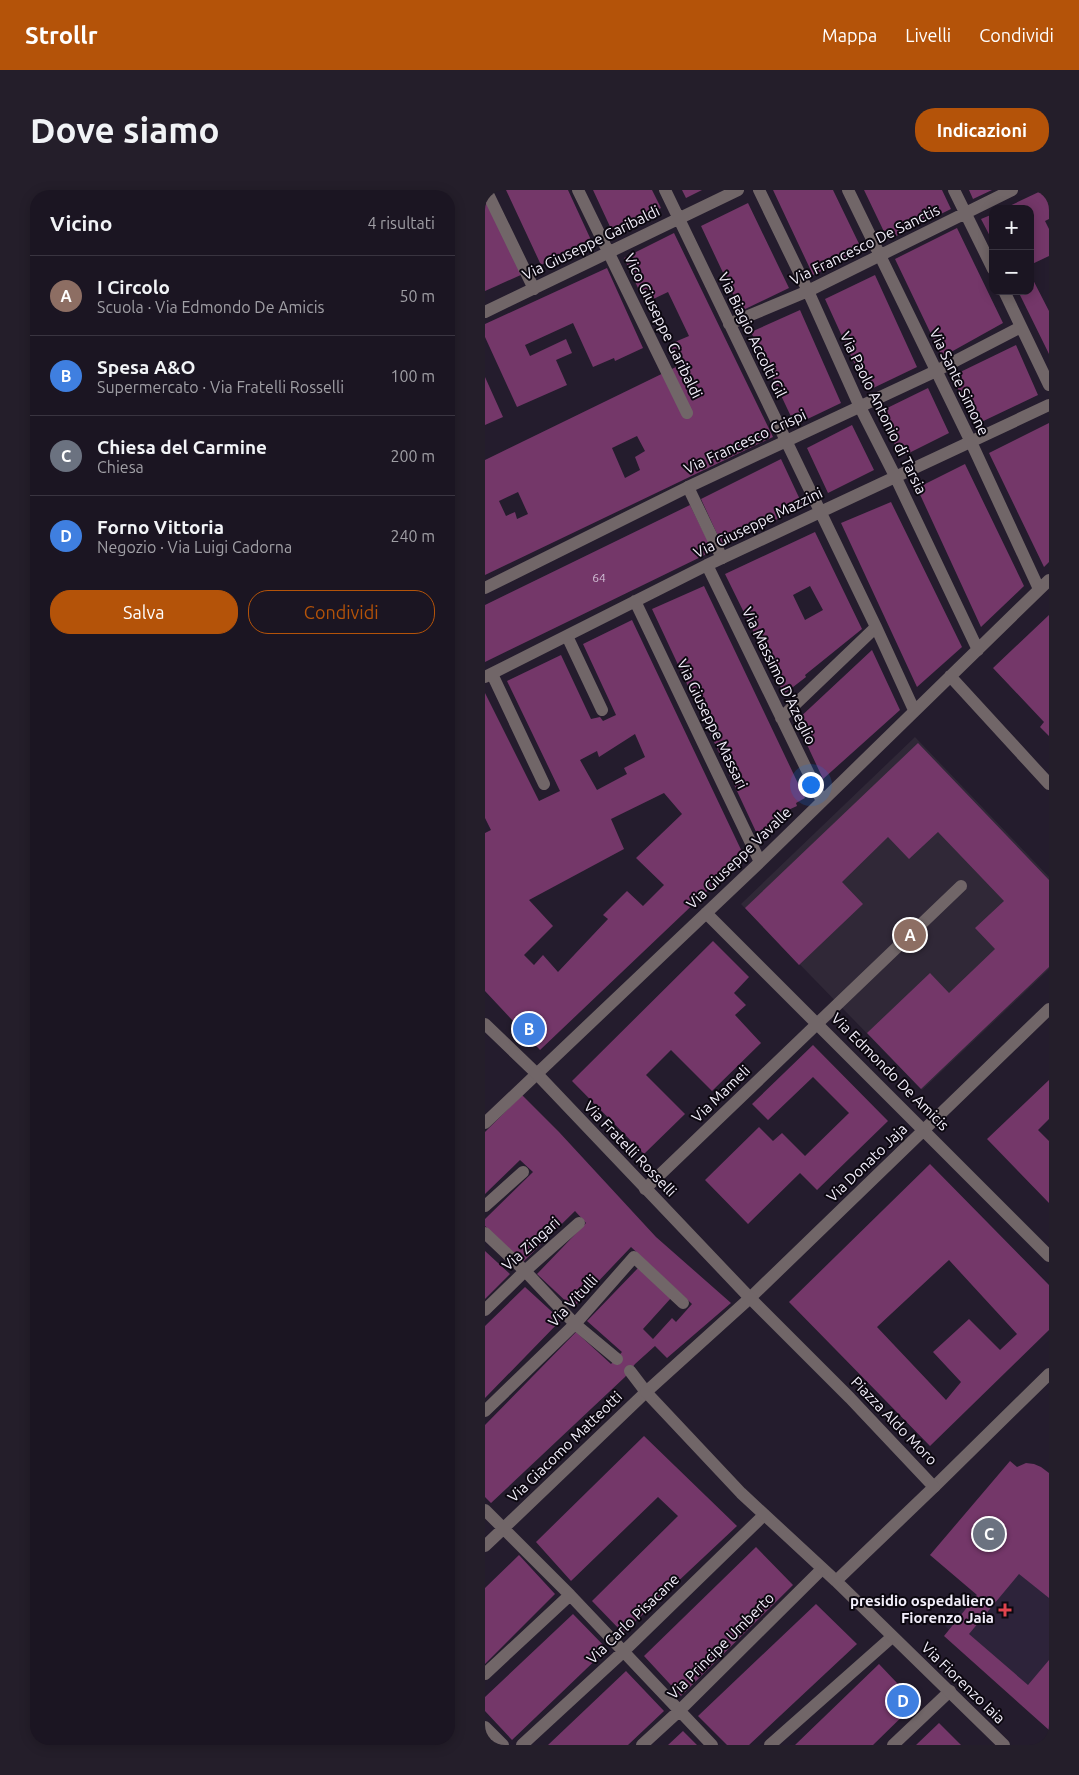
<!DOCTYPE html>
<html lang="it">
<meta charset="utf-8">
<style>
body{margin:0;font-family:Ubuntu,sans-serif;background:#241e2a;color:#f1f3f6}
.controls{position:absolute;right:15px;top:15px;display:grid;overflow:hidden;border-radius:10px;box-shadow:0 2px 12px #0003}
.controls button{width:45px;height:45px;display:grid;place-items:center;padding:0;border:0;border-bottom:1px solid #393440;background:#1b1522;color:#f1f3f6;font:25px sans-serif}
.you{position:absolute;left:325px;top:594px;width:18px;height:18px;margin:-12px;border:4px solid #fff;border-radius:50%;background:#1a73e8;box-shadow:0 0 0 8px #1a73e833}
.badge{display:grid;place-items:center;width:32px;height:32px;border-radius:50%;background:#b45309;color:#fff;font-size:16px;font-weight:700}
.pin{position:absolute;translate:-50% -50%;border:2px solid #fff;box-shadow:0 1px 5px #0006}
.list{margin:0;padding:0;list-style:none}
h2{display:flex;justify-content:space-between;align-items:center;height:65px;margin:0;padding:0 20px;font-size:21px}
h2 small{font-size:16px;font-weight:400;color:#a09fa5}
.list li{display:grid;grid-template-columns:32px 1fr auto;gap:15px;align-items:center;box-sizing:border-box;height:80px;padding:0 20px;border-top:1px solid #393440}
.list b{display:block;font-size:19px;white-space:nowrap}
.list p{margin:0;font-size:16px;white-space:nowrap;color:#a09fa5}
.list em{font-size:16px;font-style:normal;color:#a09fa5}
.actions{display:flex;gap:10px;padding:15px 20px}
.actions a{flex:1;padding:11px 0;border:1px solid #b45309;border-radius:20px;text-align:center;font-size:18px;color:#b45309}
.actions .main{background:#b45309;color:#fff}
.map{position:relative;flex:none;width:564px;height:1555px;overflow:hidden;border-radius:20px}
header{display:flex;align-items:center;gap:30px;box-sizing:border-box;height:70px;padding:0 25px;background:#b45309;color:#fff}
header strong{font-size:24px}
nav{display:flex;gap:28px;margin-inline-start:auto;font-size:18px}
.intro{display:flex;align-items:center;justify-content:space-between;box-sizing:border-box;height:120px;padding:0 30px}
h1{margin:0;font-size:35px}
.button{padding:12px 22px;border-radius:20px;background:#b45309;color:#fff;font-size:18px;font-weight:700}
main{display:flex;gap:30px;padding:0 30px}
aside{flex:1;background:#1b1522;border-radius:20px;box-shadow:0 2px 12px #0003}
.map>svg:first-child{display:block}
.built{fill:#2d233a}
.education{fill:#302837}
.building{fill:#743769;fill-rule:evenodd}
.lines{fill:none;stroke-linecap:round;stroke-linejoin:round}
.service{stroke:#716668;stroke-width:12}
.pedestrian{stroke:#716668;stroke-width:12}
.minor{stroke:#716668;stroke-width:12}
.tertiary{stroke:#716668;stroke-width:12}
.health-dot{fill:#e0444e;stroke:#0c0810;stroke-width:2}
.labels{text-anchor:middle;stroke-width:4;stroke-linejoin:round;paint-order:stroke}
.number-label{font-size:12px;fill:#d2c0d6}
.street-label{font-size:15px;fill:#f2eefa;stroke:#0c0810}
.poi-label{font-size:15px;font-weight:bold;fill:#f2eefa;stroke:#0c0810;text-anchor:end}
</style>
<header>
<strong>Strollr</strong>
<nav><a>Mappa</a><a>Livelli</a><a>Condividi</a></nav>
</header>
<div class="intro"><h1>Dove siamo</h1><a class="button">Indicazioni</a></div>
<main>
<aside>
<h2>Vicino<small>4 risultati</small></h2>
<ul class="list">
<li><span class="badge" style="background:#8d6e63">A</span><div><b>I Circolo</b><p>Scuola · Via Edmondo De Amicis</p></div><em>50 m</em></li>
<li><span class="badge" style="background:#3f7fe0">B</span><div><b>Spesa A&amp;O</b><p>Supermercato · Via Fratelli Rosselli</p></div><em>100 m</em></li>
<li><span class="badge" style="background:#6b7280">C</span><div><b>Chiesa del Carmine</b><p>Chiesa</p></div><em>200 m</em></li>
<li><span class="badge" style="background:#3f7fe0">D</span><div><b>Forno Vittoria</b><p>Negozio · Via Luigi Cadorna</p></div><em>240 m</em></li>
</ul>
<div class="actions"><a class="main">Salva</a><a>Condividi</a></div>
</aside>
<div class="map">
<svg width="564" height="1555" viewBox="0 0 564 1555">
<rect width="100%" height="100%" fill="#241c2d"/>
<path class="built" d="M564,1329v210l-104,-103z"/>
<path class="education" d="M430,547l134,140v92l-127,121 -181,-186z"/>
<path class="building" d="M21,0h62l23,50 -50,25z
M108,0h59l9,18 -48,25z
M197,0h20l-16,8z
M288,0h60l30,62 -50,23z
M379,0h78l9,19 -63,31z
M484,0h23l-19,9z
M558,0h6v29l-4,2 4,8v27l-19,9v-56h-27z
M0,6l38,78 -38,17z
M263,13l41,85 -48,23 -40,-85z
M508,24v28l-12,-23z
M472,38l46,95 -61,34 -47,-98z
M189,43l99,204 -288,138v-115l195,-95 -10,-21 19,-8 -21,-44 -23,11 -21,-45zM152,246l8,15 -10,6 5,13 -15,8 -13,-30zM33,302l10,22 -11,5 -2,-7 -9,4 -7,-15z
M122,78l36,80 -28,13 -1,-3 -21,9 -20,-44 -48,22 5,11 36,-17 6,14 -16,7 11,25 -50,22 -32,-70v-13z
M545,84l19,37v43l-31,-63h12z
M390,85l42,92 -50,24 -42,-92z
M315,120l41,93 -46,22 -44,-93z
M531,155l22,50 -63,30 -23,-49z
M0,187l18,40 -18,8z
M443,198l21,45 -48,24 -22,-45z
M564,233v139l-5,5 -55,-114z
M367,235l22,45 -46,23 -21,-45z
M296,269l22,47 -80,41 -22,-48z
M480,274l59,122 -43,41 -64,-139z
M406,312l71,145 -45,40 -76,-164z
M205,315l23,46 -228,111v-57z
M330,342l47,97 -57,46 1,2 -22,17 -59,-120zM325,396l13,24 -18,10 -12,-25z
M219,396l101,212 -9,5 1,3 -11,5 1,5 -14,6 2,6 -17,8 -106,-227z
M564,425v121l-9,-9 4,-5 -51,-54z
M147,430l112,236 -204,194 -55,-59v-158l6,-3 -6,-12v-125l54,108 21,-10 -53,-110 54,-26 30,64 9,-2 3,4 13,-6 -33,-71zM150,544l10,23 -21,11 3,6 -30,16 -17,-30 17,-9 2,6zM179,603l18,21 -46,44 28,27 -21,21 -16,-15 -24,24 5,4 -50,53 -15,-17 -9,10 -10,-10 29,-29 -24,-26 95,-51 -13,-30z
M387,460l28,60 -77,69 -27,-58z
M433,553l131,137v87l-128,122 -54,-56 63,-60 19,20 46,-44 -20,-21 29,-27 -66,-69 -29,27 -21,-22 -46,45 21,22 -64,61 -54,-57z
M228,751l36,36 -15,16 12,12 -11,10 26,28 -49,48 -41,-41 -25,25 39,39 -41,40 -72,-73z
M328,855l75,76 -71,69 -17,-17 -52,51 -43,-44 54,-53 14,14 9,-8 23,23 44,-43 -36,-36 -45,43 -16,-16z
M564,890v39l-11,11 11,11v62l-62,-64z
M37,905l37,37 97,105 75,66 -64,55 -12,-12 -20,18 -10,13 -134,126 -6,-6v-72l91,-93 35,32 11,-12 -35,-31 51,-53 33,30 -28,31 10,10 19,-21 4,4 16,-18 -61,-57 -58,61 -36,-34 49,-51 -11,-12 -52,51 -38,-36v-7l48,-47 -13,-12 -35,34v-62z
M445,974l119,121v45l-119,116 -141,-144zM464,1070l68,74 -17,16 -31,-31 -36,33 28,30 -15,18 -69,-73z
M0,1061l25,23 -25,25z
M40,1097l36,33 -76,78v-72z
M159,1246l93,90 -114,107 -31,-32 86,-85 -20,-19 -87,84 -35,-39z
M525,1271l7,6 9,-4 8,1 7,3 8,6v125l-30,-24 -50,60 59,51 21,-25v70l-105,-94 33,-41 -47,-40z
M271,1357l37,38 -112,111 -37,-40z
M34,1365l36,39 -70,70v-76z
M331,1414l41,40 -108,101h-22l-29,-29z
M88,1424l34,35 -95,91 -27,-29v-14z
M394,1474l37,39 -43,42h-78z
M141,1481l38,40 -36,34h-80z
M454,1533l22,22h-45z
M198,1541l14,14h-29z"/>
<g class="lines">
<path class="service" d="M333,833l143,-137"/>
<path class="pedestrian" d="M203,297l34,71"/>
<path class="minor" d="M1,0l48,99
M93,0l109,223
M180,0l211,437 38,83
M274,0l49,101 52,116 35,69 83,174
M363,0l123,252 68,147
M469,0l39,79
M519,101l45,94
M0,122l253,-122
M244,134l79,-33 204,-101
M222,375l115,236
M0,398l203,-101 248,-116 85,-44
M150,411l125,261
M82,446l35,74
M7,484l52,110
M465,486l99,108
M0,487l222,-112 342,-160
M296,528l95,-91
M221,723l343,343
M0,933l275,-261 289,-282
M160,999l173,-166
M0,1016l38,-34
M0,1043l40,38 50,53 42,35
M265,1108l299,-289
M0,1120l40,-39 54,-48
M0,1221l90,-87 59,-67 49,46
M449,1297l115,-113
M0,1320l85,85 142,150
M0,1356l161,-154 -16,-21
M0,1484l85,-79
M0,1537l18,18
M37,1555l102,-94 140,-136
M157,1555l37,-34 143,-142
M285,1555l122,-108
M408,1555l57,-54"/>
<path class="tertiary" d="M0,834l52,50 213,224 100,100 84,89 -98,94
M265,1108l-104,94 95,101 95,88 168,164"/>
</g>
<path class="health-dot" d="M517.5 1412.5h5v5h5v5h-5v5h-5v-5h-5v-5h5z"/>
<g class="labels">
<g class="number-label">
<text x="114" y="392">64</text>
</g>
<g class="street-label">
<text transform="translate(106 53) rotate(-26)" y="5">Via Giuseppe Garibaldi</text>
<text transform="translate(380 55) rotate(-26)" y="5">Via Francesco De Sanctis</text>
<text transform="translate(178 136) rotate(64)" y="5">Vico Giuseppe Garibaldi</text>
<text transform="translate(267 145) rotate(64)" y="5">Via Biagio Accolti Gil</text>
<text transform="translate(474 192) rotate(64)" y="5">Via Sante Simone</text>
<text transform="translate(398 223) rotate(64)" y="5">Via Paolo Antonio di Tarsia</text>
<text transform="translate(260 252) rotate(-25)" y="5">Via Francesco Crispi</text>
<text transform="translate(273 333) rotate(-26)" y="5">Via Giuseppe Mazzini</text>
<text transform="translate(294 486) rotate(64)" y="5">Via Massimo D'Azeglio</text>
<text transform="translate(227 534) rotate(64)" y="5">Via Giuseppe Massari</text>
<text transform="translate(254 668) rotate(-44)" y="5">Via Giuseppe Vavalle</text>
<text transform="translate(405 882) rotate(45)" y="5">Via Edmondo De Amicis</text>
<text transform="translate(236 904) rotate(-44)" y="5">Via Mameli</text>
<text transform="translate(145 959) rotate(46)" y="5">Via Fratelli Rosselli</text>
<text transform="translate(382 973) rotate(-44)" y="5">Via Donato Jaja</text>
<text transform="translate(46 1054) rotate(-42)" y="5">Via Zingari</text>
<text transform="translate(88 1111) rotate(-47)" y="5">Via Vitulli</text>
<text transform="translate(409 1231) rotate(46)" y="5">Piazza Aldo Moro</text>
<text transform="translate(80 1257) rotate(-44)" y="5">Via Giacomo Matteotti</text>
<text transform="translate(148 1429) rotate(-44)" y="5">Via Carlo Pisacane</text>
<text transform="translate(236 1456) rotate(-45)" y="5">Via Principe Umberto</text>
<text transform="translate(478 1493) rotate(44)" y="5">Via Fiorenzo Iaia</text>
</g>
<g class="poi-label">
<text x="509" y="1416">presidio ospedaliero<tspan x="509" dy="17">Fiorenzo Jaia</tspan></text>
</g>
</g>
</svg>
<div class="controls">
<button>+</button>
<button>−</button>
</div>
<div class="you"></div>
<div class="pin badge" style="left:425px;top:745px;background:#8d6e63">A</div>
<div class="pin badge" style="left:44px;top:839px;background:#3f7fe0">B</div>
<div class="pin badge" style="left:504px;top:1344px;background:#6b7280">C</div>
<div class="pin badge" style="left:418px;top:1511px;background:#3f7fe0">D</div>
</div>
</main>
